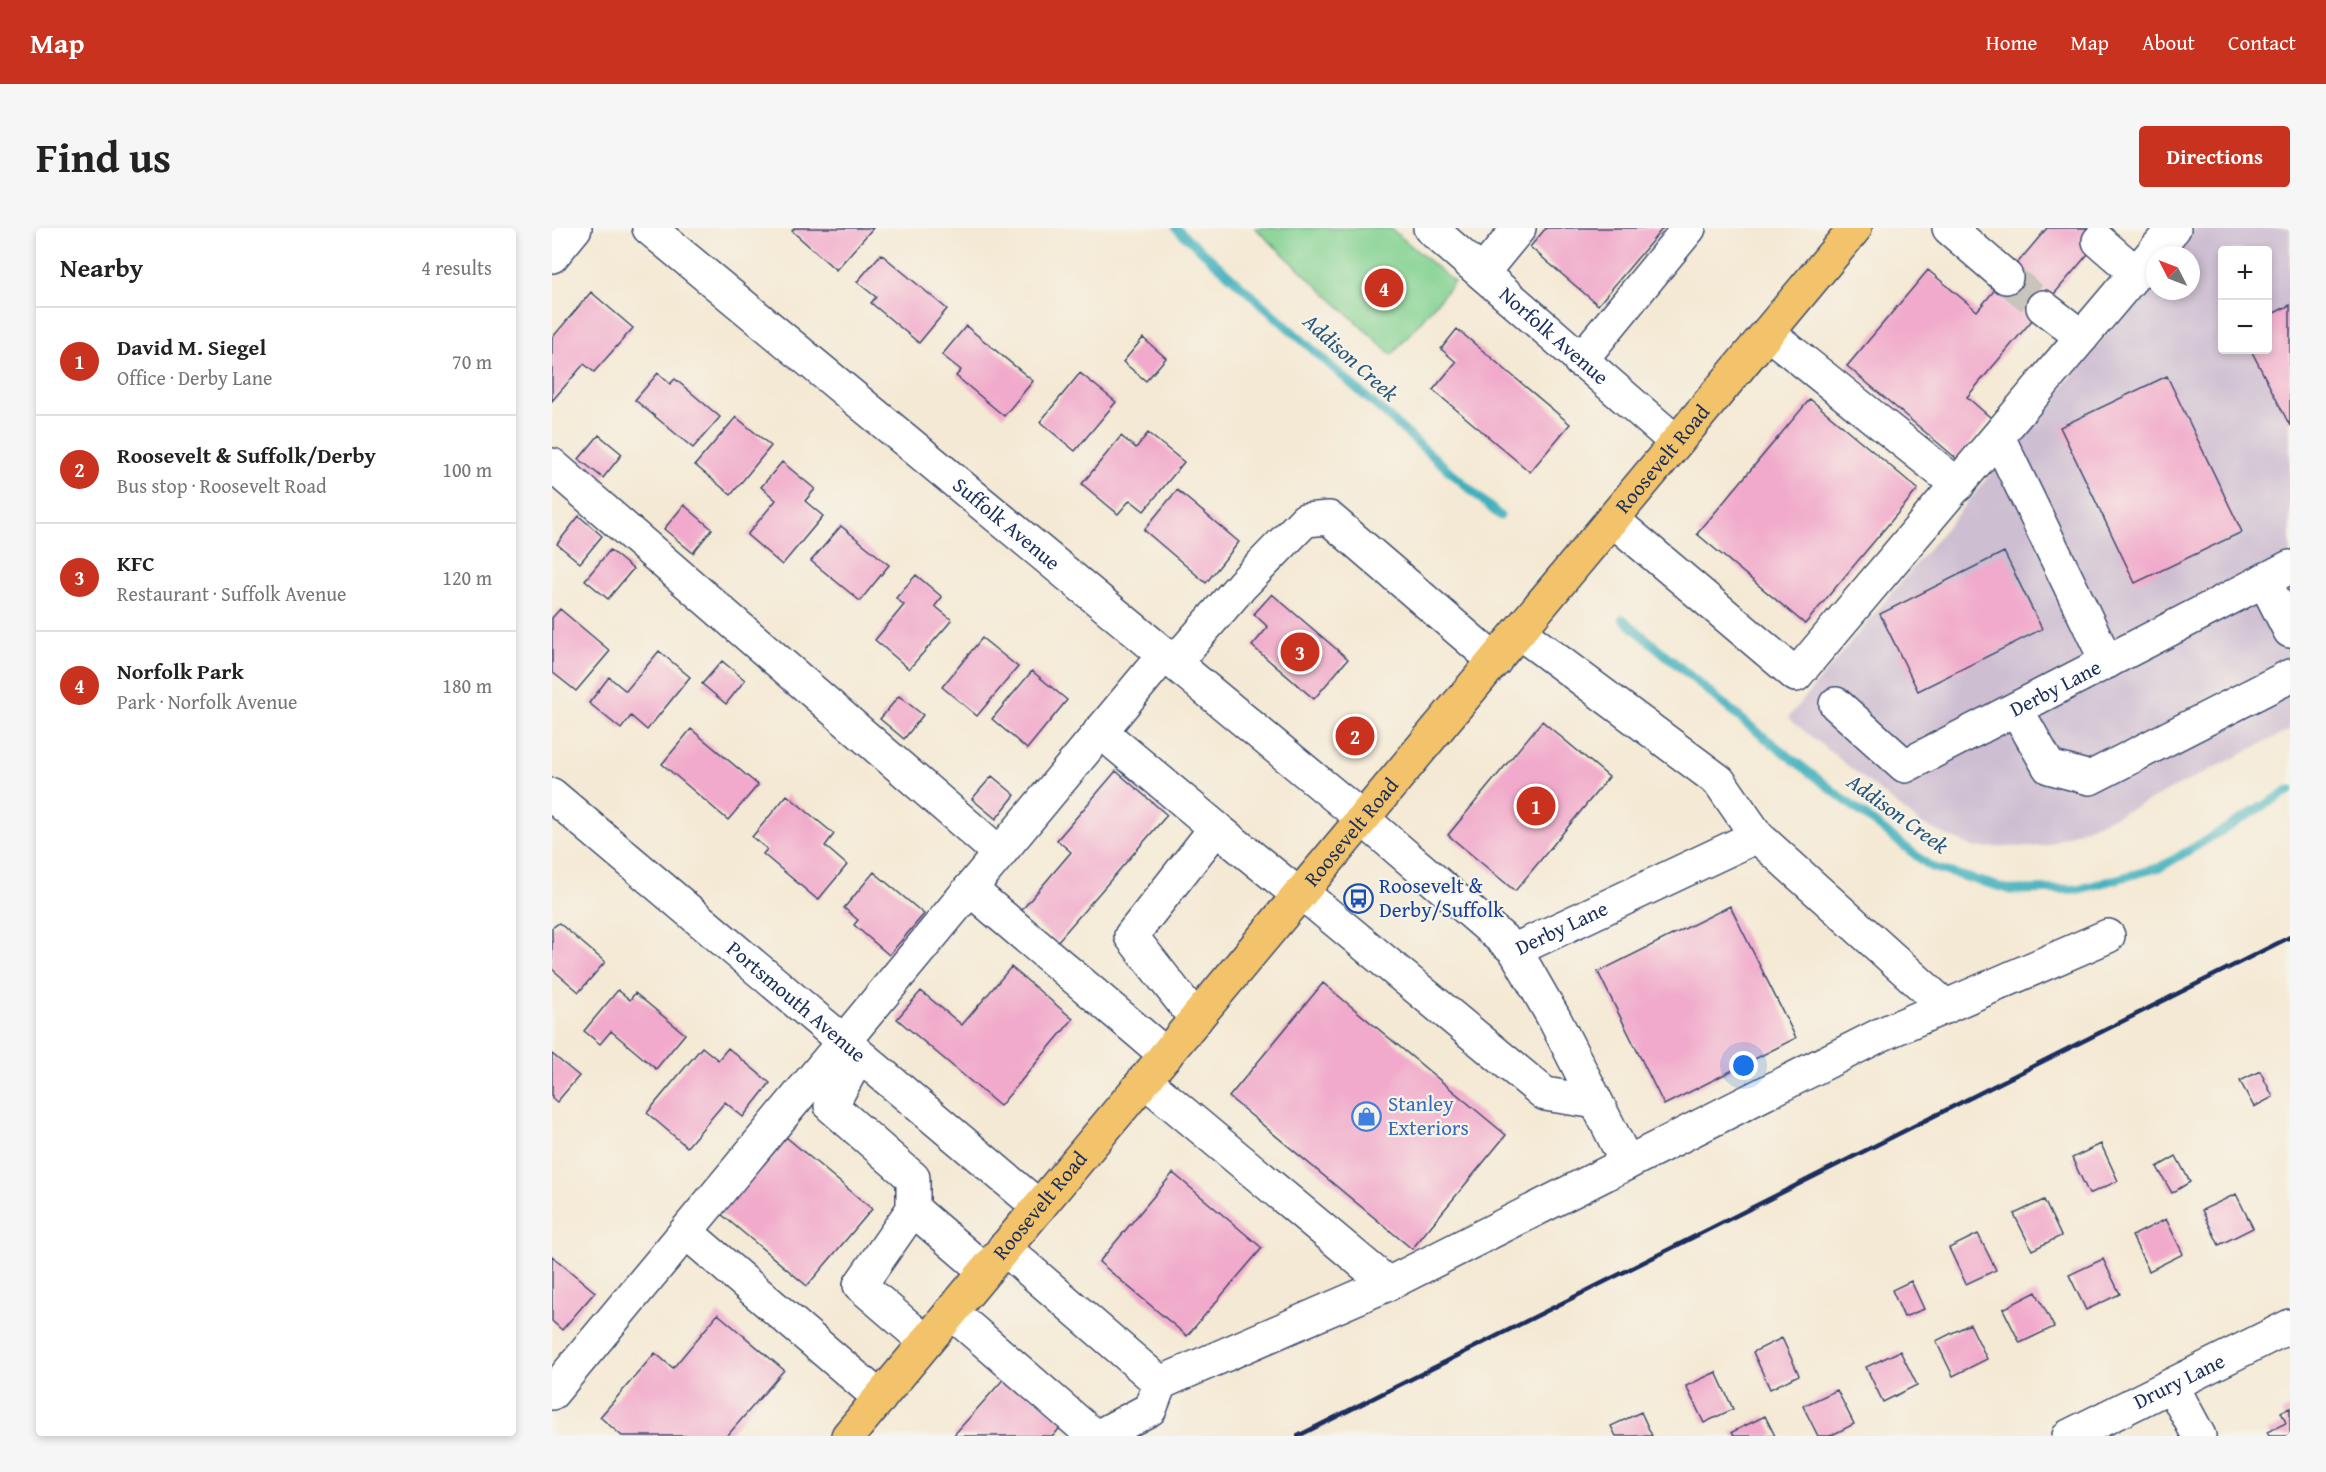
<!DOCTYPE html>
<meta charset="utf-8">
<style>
body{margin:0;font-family:"Gentium Book Plus",serif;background:#f6f6f6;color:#222}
.controls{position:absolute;right:18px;top:18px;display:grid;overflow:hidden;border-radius:6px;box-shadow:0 3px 9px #0003}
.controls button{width:54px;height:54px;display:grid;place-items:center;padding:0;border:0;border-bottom:2px solid #e0e0e0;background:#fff;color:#222;font:30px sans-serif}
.compass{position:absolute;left:1594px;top:18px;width:54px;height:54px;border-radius:50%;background:#fff;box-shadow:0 3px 9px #0003;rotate:312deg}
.you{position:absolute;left:1192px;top:838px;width:21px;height:21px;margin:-15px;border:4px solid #fff;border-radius:50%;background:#1a73e8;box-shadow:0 0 0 9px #1a73e833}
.badge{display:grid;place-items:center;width:39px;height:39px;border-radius:50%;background:#c8321e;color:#fff;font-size:20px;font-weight:700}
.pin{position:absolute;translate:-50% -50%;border:3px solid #fff;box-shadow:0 2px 6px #0006}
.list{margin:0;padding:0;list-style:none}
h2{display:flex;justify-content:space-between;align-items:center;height:78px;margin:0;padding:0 24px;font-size:26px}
h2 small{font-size:20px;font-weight:400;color:#767676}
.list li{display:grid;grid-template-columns:39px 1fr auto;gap:18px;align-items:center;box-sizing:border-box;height:108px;padding:0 24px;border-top:2px solid #e0e0e0}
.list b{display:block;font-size:22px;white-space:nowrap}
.list p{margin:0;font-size:20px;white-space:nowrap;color:#767676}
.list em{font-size:20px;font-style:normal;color:#767676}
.map{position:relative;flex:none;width:1738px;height:1208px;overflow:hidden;border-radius:6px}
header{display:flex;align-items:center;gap:36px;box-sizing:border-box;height:84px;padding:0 30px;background:#c8321e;color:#fff}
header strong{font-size:28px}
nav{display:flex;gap:33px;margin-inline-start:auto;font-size:21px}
.intro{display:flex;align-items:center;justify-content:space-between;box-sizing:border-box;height:144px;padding:0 36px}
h1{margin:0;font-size:42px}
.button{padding:15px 27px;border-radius:6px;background:#c8321e;color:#fff;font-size:21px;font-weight:700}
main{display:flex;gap:36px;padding:0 36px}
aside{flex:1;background:#fff;border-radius:6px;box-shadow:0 3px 9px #0003}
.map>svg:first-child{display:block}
.industrial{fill:#cdbed2;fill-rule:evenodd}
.green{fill:#83d292;stroke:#4f8078;stroke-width:1.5}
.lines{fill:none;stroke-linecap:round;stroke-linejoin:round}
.stream{stroke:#41b0bd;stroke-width:9}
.building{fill:#f1aacb}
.minor-tunnel{stroke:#c9c4bc;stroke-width:33;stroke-dasharray:33 16;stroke-linecap:butt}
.minor-casing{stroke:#3c4b70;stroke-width:36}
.major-casing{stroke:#3c4b70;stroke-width:36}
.minor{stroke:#fff;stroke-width:33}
.major{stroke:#f2c36a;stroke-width:33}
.rail{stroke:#1b2f5e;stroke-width:4.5}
.labels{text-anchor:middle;stroke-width:4.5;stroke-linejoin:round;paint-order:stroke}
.street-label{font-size:21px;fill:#1b2f5e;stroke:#f7f3e8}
.transit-label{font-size:21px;fill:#164399;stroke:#f7f3e8;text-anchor:start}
.shop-label{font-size:21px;fill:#366cbe;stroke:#f7f3e8;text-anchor:start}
.water-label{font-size:22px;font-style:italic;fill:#26567a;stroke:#f7f3e8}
</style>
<header>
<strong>Map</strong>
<nav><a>Home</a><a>Map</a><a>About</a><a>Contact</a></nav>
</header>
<div class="intro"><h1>Find us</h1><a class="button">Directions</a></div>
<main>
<aside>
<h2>Nearby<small>4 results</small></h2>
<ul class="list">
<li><span class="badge">1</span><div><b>David M. Siegel</b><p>Office · Derby Lane</p></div><em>70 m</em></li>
<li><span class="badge">2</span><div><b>Roosevelt &amp; Suffolk/Derby</b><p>Bus stop · Roosevelt Road</p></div><em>100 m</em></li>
<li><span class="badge">3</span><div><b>KFC</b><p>Restaurant · Suffolk Avenue</p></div><em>120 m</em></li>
<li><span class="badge">4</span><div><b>Norfolk Park</b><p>Park · Norfolk Avenue</p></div><em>180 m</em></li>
</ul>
</aside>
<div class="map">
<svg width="1738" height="1208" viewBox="0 0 1738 1208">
<rect width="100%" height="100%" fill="#f7f3e8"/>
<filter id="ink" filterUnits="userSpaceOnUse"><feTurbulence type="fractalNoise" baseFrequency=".0167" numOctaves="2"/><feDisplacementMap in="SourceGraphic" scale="12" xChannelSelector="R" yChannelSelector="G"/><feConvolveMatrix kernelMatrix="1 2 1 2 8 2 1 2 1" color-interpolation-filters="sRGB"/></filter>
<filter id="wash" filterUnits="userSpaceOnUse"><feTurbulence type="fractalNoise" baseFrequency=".008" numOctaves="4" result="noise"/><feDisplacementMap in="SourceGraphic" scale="24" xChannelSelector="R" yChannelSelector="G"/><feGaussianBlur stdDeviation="1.35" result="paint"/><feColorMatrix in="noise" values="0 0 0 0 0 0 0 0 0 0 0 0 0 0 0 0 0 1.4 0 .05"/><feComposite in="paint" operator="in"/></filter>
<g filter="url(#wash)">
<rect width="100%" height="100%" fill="#f4e9d4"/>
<path class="industrial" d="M1643,0h95v502l-154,77 -92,39 -69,2 -54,-24 -133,-106 367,-442v15h36v-36h-19zM1670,22h46v100h-46z"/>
<path class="green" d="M703,0h135l64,54 -62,73z"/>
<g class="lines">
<path class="stream" d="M624,0l324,288
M1071,391l123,104 185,144 80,23 69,-1 81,-22 129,-77"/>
</g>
<g id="blocks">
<path class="building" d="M243,0h78l-37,42 -44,-39z
M994,0h117l-65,77 -68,-58z
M1495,0h63l-143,169 24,21 -34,41 -110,-93 81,-96 49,41z
M329,26l66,55 -28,34 -48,-40 5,-6 -19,-15z
M39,64l42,36 -39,44 -10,-8 -32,37v-63z
M1738,77v121l-39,-76h17v-34z
M414,98l67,55 -29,35 -48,-40 5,-6 -19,-15z
M905,101l113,95 -40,48 -97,-82 23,-28 -15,-13z
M591,110l23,20 -20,23 -23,-19z
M106,145l12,11 5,-5 45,38 -27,31 -58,-48z
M528,145l36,29 -41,49 -35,-29z
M1615,148l75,156 -107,51 -75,-156z
M1258,171l108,90 -113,135 -108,-90z
M184,189l35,29 -40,49 -36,-30z
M596,205l36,29 -40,49 -14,-11 -12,14 -36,-30 39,-48 15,12z
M47,207l23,19 -19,24 -24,-19z
M230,234l33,27 -10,12 18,15 -41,49 -35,-30 29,-35 -15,-13z
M625,262l62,52 -33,41 -62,-53z
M132,277l28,24 -19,24 -29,-24z
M27,288l23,20 -22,27 -23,-19z
M289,298l48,39 -29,36 -49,-40z
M58,322l23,19 -25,30 -23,-19z
M1452,324l38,77 -124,62 -38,-77z
M364,347l26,22 -7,9 17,14 -43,49 -34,-29 29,-35 -8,-7z
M720,366l76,65 -34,40 -62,-53 16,-19 -14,-13z
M8,381l50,42 -34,40 -24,-19v-54z
M430,410l36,29 -41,49 -35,-29z
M107,423l31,26 -43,53 -16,-14 -10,13 -32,-26 20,-26 17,14z
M170,433l23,19 -19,24 -24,-20z
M480,443l35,29 -40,49 -35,-30z
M347,468l24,19 -19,24 -24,-20z
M990,493l67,56 -94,114 -67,-56z
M139,501l67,56 -30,35 -66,-56z
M564,543l51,44 -110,127 -36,-31 50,-59 -14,-12z
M440,548l23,19 -19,24 -24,-20z
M235,567l47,39 -9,12 22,19 -29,35 -55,-46 4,-5 -15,-12z
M322,644l50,42 -35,41 -35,-30 4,-5 -14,-12z
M1178,678l66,132 -132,67 -66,-133z
M7,695l46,39 -26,30 -27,-23v-41z
M459,739l62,52 -73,87 -103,-87 24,-28 41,34z
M771,755l183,152 -94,114 -183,-152z
M66,762l12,10 5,-7 50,41 -29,35 -45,-38 -11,13 -16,-13z
M150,819l16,13 10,-12 42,35 -27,34 -18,-15 -38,45 -40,-34z
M0,826l27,22 -22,26 -5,-4z
M1708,843l13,26 -19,10 -14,-26z
M234,909l86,72 -65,77 -86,-72z
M1549,916l17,37 -29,13 -17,-36z
M1624,928l14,26 -18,11 -15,-26z
M621,945l89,75 -75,88 -88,-74z
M1684,966l17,34 -34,17 -17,-35z
M1492,972l17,36 -29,14 -18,-36z
M1614,991l17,35 -34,17 -17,-35z
M1426,1006l18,36 -30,14 -17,-36z
M0,1028l43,36 -33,38 -10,-9z
M1551,1031l17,35 -34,16 -17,-35z
M1359,1053l13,28 -20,8 -12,-27z
M1484,1064l18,35 -34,16 -17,-34z
M166,1086l66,56 -57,66h-105l-22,-19 55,-64 18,15z
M1418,1096l17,35 -34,17 -17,-35z
M1230,1110l17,37 -29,14 -17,-37z
M1348,1123l17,34 -34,17 -17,-35z
M1164,1144l17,37 -29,14 -18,-37z
M456,1146l56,49 -11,13h-100z
M1285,1162l17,34 -24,12h-12l-15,-30z
M1738,1180v28h-21l-2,-4 19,-9 -5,-11z
M1089,1184l11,24h-36l-5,-10z
M1213,1188l10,20h-41l-2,-4z"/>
</g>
</g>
<g filter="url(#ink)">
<use href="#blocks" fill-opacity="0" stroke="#3c4b70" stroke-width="1.5"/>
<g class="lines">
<path class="minor-tunnel" d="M1454,49l37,30"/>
<defs>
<g id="minor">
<path id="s1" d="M97,0l714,591 152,131 242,-114"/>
<path id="s2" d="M878,0l246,214"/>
<path d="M1397,0l57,49"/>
<path d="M1547,13l37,32"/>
<path d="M0,28l23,-28"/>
<path d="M930,45l37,-45"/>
<path d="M1491,79l39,30"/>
<path d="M1216,105l190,152"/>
<path d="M1028,133l109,-133"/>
<path d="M1446,209l109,225"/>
<path d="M0,237l447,388"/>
<path d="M1061,292l183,155 378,-447"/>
<path d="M1712,352l26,51"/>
<path d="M967,404l200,149 38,55 189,171"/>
<path d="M622,435l68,-78 63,-65 24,-2 166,143"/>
<path id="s3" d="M1284,476l69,62 385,-199"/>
<path d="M1464,481l33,58 41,11 200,-102"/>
<path d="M548,503l116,97 -85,108 65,83"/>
<path id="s4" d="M0,567l487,412"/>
<path d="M664,600l83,67"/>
<path d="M418,661l196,166"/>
<path d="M749,664l244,202 51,8"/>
<path d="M963,722l40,70 72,143"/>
<path d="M307,827l-28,51 82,72v31l-53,76 66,57"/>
<path d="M592,852l244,204 492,-249 228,-99"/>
<path d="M361,981l72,62"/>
<path d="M134,1004l194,166"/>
<path d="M452,1020l156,135 -10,26 -51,27"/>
<path d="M399,1084l143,124"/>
<path d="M608,1155l228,-99"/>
<path d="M1620,1158l27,50"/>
<path d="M0,1165l612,-738"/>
<path id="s5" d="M1517,1208l221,-110"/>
</g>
<g id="major">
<path id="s6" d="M296,1208l1007,-1208"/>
</g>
</defs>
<use href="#minor" class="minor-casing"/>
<use href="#major" class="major-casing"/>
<use href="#minor" class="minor"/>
<use href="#major" class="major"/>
<path class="rail" d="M746,1208l992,-499"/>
</g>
</g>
<defs>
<symbol id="bus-ring" viewBox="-11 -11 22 22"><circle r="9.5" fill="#f7f3e8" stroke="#1a4fb4" stroke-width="1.5"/><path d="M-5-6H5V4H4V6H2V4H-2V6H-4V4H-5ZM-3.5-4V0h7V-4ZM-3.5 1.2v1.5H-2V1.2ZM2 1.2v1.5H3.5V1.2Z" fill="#1a4fb4"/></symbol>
<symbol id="shop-ring" viewBox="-11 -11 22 22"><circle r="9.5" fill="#f7f3e8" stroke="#3f7fe0" stroke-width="1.5"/><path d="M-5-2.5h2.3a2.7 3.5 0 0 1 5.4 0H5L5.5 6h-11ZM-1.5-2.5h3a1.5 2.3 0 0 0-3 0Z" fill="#3f7fe0"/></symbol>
</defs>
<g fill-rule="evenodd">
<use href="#bus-ring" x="790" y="654" width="33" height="33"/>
<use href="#shop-ring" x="798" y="872" width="33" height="33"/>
</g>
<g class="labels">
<g class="street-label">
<text dy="7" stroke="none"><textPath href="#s2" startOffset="164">Norfolk Avenue</textPath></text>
<text dy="7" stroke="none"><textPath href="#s6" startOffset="1272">Roosevelt Road</textPath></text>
<text dy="7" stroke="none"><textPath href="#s1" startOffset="464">Suffolk Avenue</textPath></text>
<text dy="7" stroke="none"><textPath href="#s3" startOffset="262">Derby Lane</textPath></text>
<text dy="7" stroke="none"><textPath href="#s6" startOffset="786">Roosevelt Road</textPath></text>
<text dy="7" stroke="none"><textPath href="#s1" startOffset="1179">Derby Lane</textPath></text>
<text dy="7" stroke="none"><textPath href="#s4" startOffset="320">Portsmouth Avenue</textPath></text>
<text dy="7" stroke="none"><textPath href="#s6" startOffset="300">Roosevelt Road</textPath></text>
<text dy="7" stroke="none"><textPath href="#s5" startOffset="123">Drury Lane</textPath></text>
</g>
<g class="transit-label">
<text x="827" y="665">Roosevelt &amp;<tspan x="827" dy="24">Derby/Suffolk</tspan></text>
</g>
<g class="shop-label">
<text x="836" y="883">Stanley<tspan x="836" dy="24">Exteriors</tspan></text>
</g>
<g class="water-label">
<text transform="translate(799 129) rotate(42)" y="8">Addison Creek</text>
<text transform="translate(1346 585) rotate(36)" y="8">Addison Creek</text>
</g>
</g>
</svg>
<div class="controls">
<button>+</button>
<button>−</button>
</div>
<svg class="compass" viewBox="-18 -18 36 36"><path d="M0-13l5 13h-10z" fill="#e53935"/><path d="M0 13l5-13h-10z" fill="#767676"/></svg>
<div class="you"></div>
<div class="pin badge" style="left:984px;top:578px">1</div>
<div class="pin badge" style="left:803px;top:508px">2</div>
<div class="pin badge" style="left:748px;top:424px">3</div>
<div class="pin badge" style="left:832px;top:60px">4</div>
</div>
</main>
